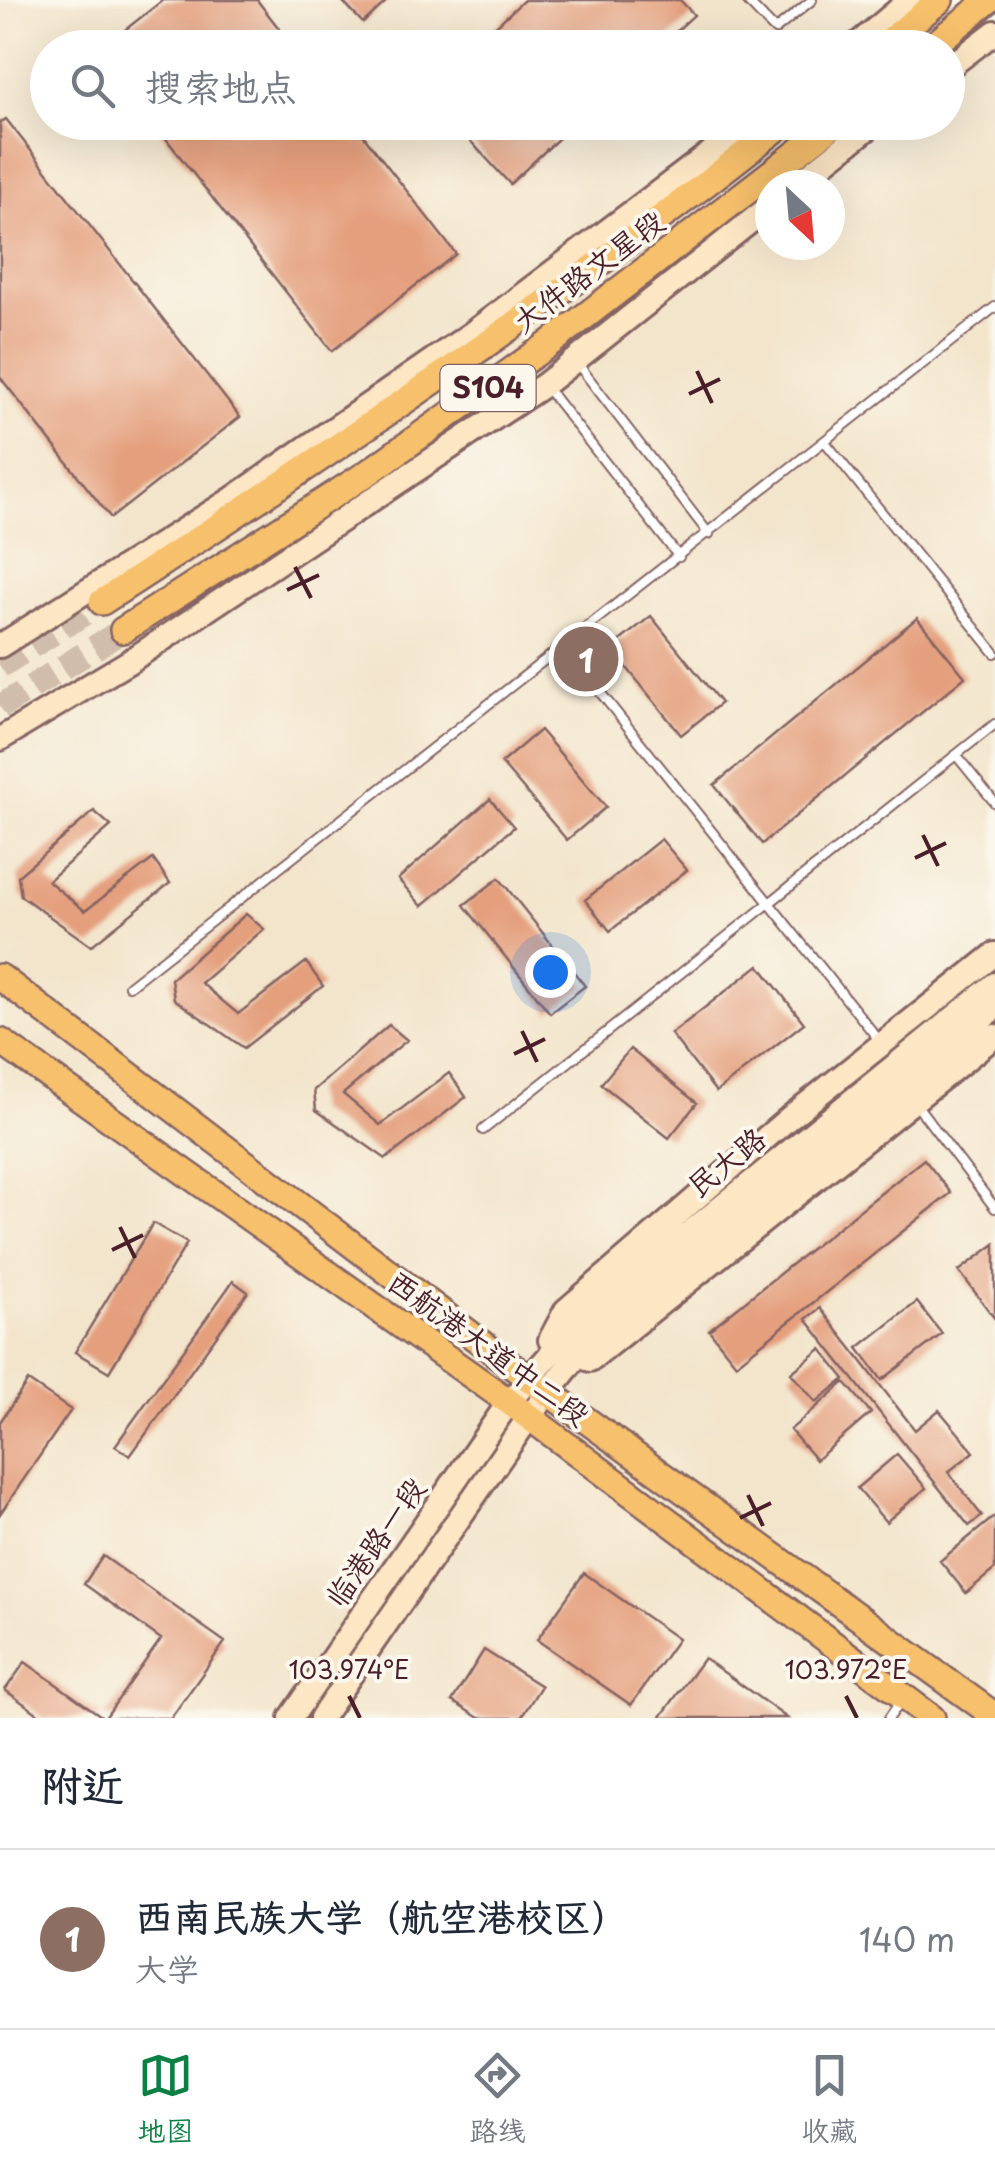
<!DOCTYPE html>
<html lang="zh">
<meta charset="utf-8">
<style>
body{margin:0;font-family:"Playpen Sans","LXGW WenKai TC",sans-serif;background:#f6f6f7;color:#1f2937}
.compass{position:absolute;left:755px;top:170px;width:90px;height:90px;border-radius:50%;background:#fff;box-shadow:0 10px 40px #0002;rotate:154deg}
.you{position:absolute;left:550px;top:972px;width:35px;height:35px;margin:-25px;border:8px solid #fff;border-radius:50%;background:#1a73e8;box-shadow:0 0 0 15px #1a73e833}
.badge{display:grid;place-items:center;width:65px;height:65px;border-radius:50%;background:#0b8043;color:#fff;font-size:32px;font-weight:700}
.pin{position:absolute;translate:-50% -50%;border:5px solid #fff;box-shadow:0 2px 10px #0006}
.list{margin:0;padding:0;list-style:none}
h2{display:flex;justify-content:space-between;align-items:center;height:130px;margin:0;padding:0 40px;font-size:42px}
h2 small{font-size:32px;font-weight:400;color:#747a83}
.list li{display:grid;grid-template-columns:65px 1fr auto;gap:30px;align-items:center;box-sizing:border-box;height:180px;padding:0 40px;border-top:2px solid #e0e1e3}
.list b{display:block;font-size:38px;white-space:nowrap}
.list p{margin:0;font-size:32px;white-space:nowrap;color:#747a83}
.list em{font-size:32px;font-style:normal;color:#747a83}
.icon{flex:none;width:55px;height:55px;fill:none;stroke:currentColor;stroke-width:2;stroke-linecap:round;stroke-linejoin:round}
.map{position:relative;flex:none;width:995px;height:1718px;overflow:hidden}
.search{position:absolute;background:#fff;box-shadow:0 10px 40px #0002;left:30px;right:30px;top:30px;height:110px;display:flex;align-items:center;gap:25px;box-sizing:border-box;padding:0 35px;border-radius:55px;color:#747a83;font-size:38px}
.sheet{height:310px;background:#fff}
nav{display:flex;justify-content:space-around;align-items:center;box-sizing:border-box;height:140px;border-top:2px solid #e0e1e3;background:#fff;font-size:28px;color:#747a83}
nav a{display:grid;justify-items:center;gap:5px}
nav .on{color:#0b8043}
.map>svg:first-child{display:block}
.building{fill:#e49f7d}
.lines{fill:none;stroke-linecap:round;stroke-linejoin:round}
.primary-tunnel{stroke:#d1bdac;stroke-width:25;stroke-dasharray:25 12;stroke-linecap:butt}
.lane-casing{stroke:#856463;stroke-width:12}
.secondary-casing{stroke:#856463;stroke-width:28}
.primary-casing{stroke:#856463;stroke-width:30}
.lane{stroke:#fff;stroke-width:8}
.secondary{stroke:#fce6c4;stroke-width:22}
.primary{stroke:#f7c06c;stroke-width:25}
.ticks{fill:none;stroke:#4a1f2b;stroke-width:4}
.labels{text-anchor:middle;stroke-width:8;stroke-linejoin:round;paint-order:stroke}
.shield{fill:#fbf7ec;stroke:#7f6065;stroke-width:2.5}
.shield-label{font-size:28px;font-weight:bold;fill:#4a1f2b}
.street-label{font-size:30px;fill:#4a1f2b;stroke:#fbf7ec}
.ticks-label{font-size:25px;text-anchor:middle;fill:#4a1f2b;stroke:#fbf7ec;stroke-width:8;stroke-linejoin:round;paint-order:stroke}
</style>
<div class="map">
<svg width="995" height="1718" viewBox="0 0 995 1718">
<rect width="100%" height="100%" fill="#fbf7ec"/>
<filter id="ink" filterUnits="userSpaceOnUse"><feTurbulence type="fractalNoise" baseFrequency=".01" numOctaves="2"/><feDisplacementMap in="SourceGraphic" scale="20" xChannelSelector="R" yChannelSelector="G"/><feConvolveMatrix kernelMatrix="1 2 1 2 8 2 1 2 1" color-interpolation-filters="sRGB"/></filter>
<filter id="wash" filterUnits="userSpaceOnUse"><feTurbulence type="fractalNoise" baseFrequency=".0048" numOctaves="4" result="noise"/><feDisplacementMap in="SourceGraphic" scale="40" xChannelSelector="R" yChannelSelector="G"/><feGaussianBlur stdDeviation="2.25" result="paint"/><feColorMatrix in="noise" values="0 0 0 0 0 0 0 0 0 0 0 0 0 0 0 0 0 1.4 0 .05"/><feComposite in="paint" operator="in"/></filter>
<g filter="url(#wash)">
<rect width="100%" height="100%" fill="#f3e5cc"/>
<g id="blocks">
<path class="building" d="M163,0h94l37,48h-192z
M341,0h47l-25,23z
M524,0h156l14,15 -36,33h-186z
M6,119l234,298 -129,101 -111,-141v-254z
M153,122h200l103,132 -124,97z
M453,122h123l-66,62z
M651,616l70,87 -40,32 -70,-87z
M917,618l48,59 -203,167 -48,-59z
M540,730l66,77 -39,33 -66,-77z
M490,799l24,28 -92,79 -24,-27z
M94,811l17,15 -63,55 37,30 68,-52 17,24 -79,63 -70,-50 -3,-20z
M661,839l26,31 -77,61 -25,-31z
M499,878l86,108 -35,27 -86,-108z
M246,914l18,15 -63,54 37,31 68,-52 17,24 -79,62 -70,-49 -3,-20z
M759,965l45,58 -88,69 -45,-58z
M389,1025l18,15 -64,54 37,31 69,-52 17,24 -80,62 -70,-49 -2,-20z
M630,1049l67,54 -28,35 -68,-54z
M924,1159l27,34 -215,171 -27,-34z
M153,1223l34,20 -78,129 -34,-20z
M995,1244v75l-36,-48z
M233,1281l15,11 -118,164 -15,-10z
M917,1302l25,32 -60,46 -24,-32z
M820,1308l95,122 24,-20 35,42 -26,20 34,44 -13,10 -163,-207z
M821,1349l24,30 -29,23 -25,-29z
M28,1381l43,29 -71,104v-92z
M845,1382l26,31 -55,47 -26,-30z
M897,1454l29,34 -40,34 -29,-34z
M995,1516v53l-29,24 -26,-32z
M103,1556l122,86 -54,76h-66l56,-79 -77,-55z
M584,1573l94,66 -47,66 -94,-65z
M484,1650l57,36 -20,32h-42l-27,-17z
M704,1658l83,60h-127z
M25,1662l79,56h-60l-39,-28z"/>
</g>
</g>
<g filter="url(#ink)">
<use href="#blocks" fill-opacity="0" stroke="#856463" stroke-width="2.5"/>
<g class="lines">
<path class="primary-tunnel" d="M0,666l102,-64
M0,707l123,-77"/>
<defs>
<path id="lane" d="M746,0l29,30 37,-30
M577,363l132,171
M547,388l132,169
M826,443l169,210
M563,646l316,394
M956,755l39,48
M129,986l866,-679
M916,1104l79,104
M483,1130l512,-406
M889,1718l12,-17"/>
<path id="secondary" d="M853,48l57,-48
M948,68l47,-36
M796,185l80,-63
M0,646l232,-147 240,-166 279,-211
M0,739l130,-78 414,-276 226,-179
M550,1340l16,-30 223,-192 206,-164
M590,1360l405,-324
M291,1718l218,-316 66,-76 420,-342
M321,1718l208,-301 60,-76 406,-333"/>
<path id="primary" d="M881,48l59,-48
M930,48l59,-48
M102,602c234,-152 464,-306 683,-480
M123,630l246,-158 180,-128 288,-222
M0,977l528,401 467,338
M0,1041l509,361 423,316"/>
</defs>
<use href="#lane" class="lane-casing"/>
<use href="#secondary" class="secondary-casing"/>
<use href="#primary" class="primary-casing"/>
<use href="#lane" class="lane"/>
<use href="#secondary" class="secondary"/>
<use href="#primary" class="primary"/>
</g>
</g>
<path class="ticks" d="M697,371l15,32M689,394l31,-15M295,567l16,31M287,590l32,-15M923,835l15,31M915,858l31,-15M522,1031l15,31M514,1054l31,-15M120,1227l15,31M112,1250l31,-15M748,1495l15,31M740,1518l31,-15M349,1696l11,22M846,1696l11,22"/>
<g class="labels">
<rect class="shield" x="440.5" y="365" width="95" height="46" rx="8"/>
<g class="shield-label">
<text x="488" y="398">S104</text>
</g>
<g class="street-label">
<text transform="translate(589 272) rotate(-37)" y="10">大件路文星段</text>
<text transform="translate(727 1163) rotate(-39)" y="10">民大路</text>
<text transform="translate(488 1349) rotate(36)" y="10">西航港大道中二段</text>
<text transform="translate(376 1543) rotate(-55)" y="10">临港路一段</text>
</g>
</g>
<g class="ticks-label">
<text x="349" y="1679">103.974°E</text>
<text x="846" y="1679">103.972°E</text>
</g>
</svg>
<svg class="compass" viewBox="-18 -18 36 36"><path d="M0-13l5 13h-10z" fill="#e53935"/><path d="M0 13l5-13h-10z" fill="#747a83"/></svg>
<div class="you"></div>
<div class="pin badge" style="left:586px;top:659px;background:#8d6e63">1</div>
<div class="search"><svg class="icon" aria-label="search" viewBox="0 0 24 24"><circle cx="10" cy="10" r="6"/><path d="M15 15l6 6"/></svg>搜索地点</div>
</div>
<section class="sheet">
<h2>附近<small></small></h2>
<ul class="list">
<li><span class="badge" style="background:#8d6e63">1</span><div><b>西南民族大学（航空港校区）</b><p>大学</p></div><em>140 m</em></li>
</ul>
</section>
<nav>
<a class="on"><svg class="icon" aria-label="map" viewBox="0 0 24 24"><path d="M3 6l6-2 6 2 6-2v14l-6 2-6-2-6 2zM9 4v14M15 6v14"/></svg>地图</a>
<a><svg class="icon" aria-label="directions" viewBox="0 0 24 24"><path d="M12 3l9 9-9 9-9-9zM9 14v-3h6M13 9l2 2-2 2"/></svg>路线</a>
<a><svg class="icon" aria-label="saved" viewBox="0 0 24 24"><path d="M7 4h10v16l-5-4-5 4z"/></svg>收藏</a>
</nav>
